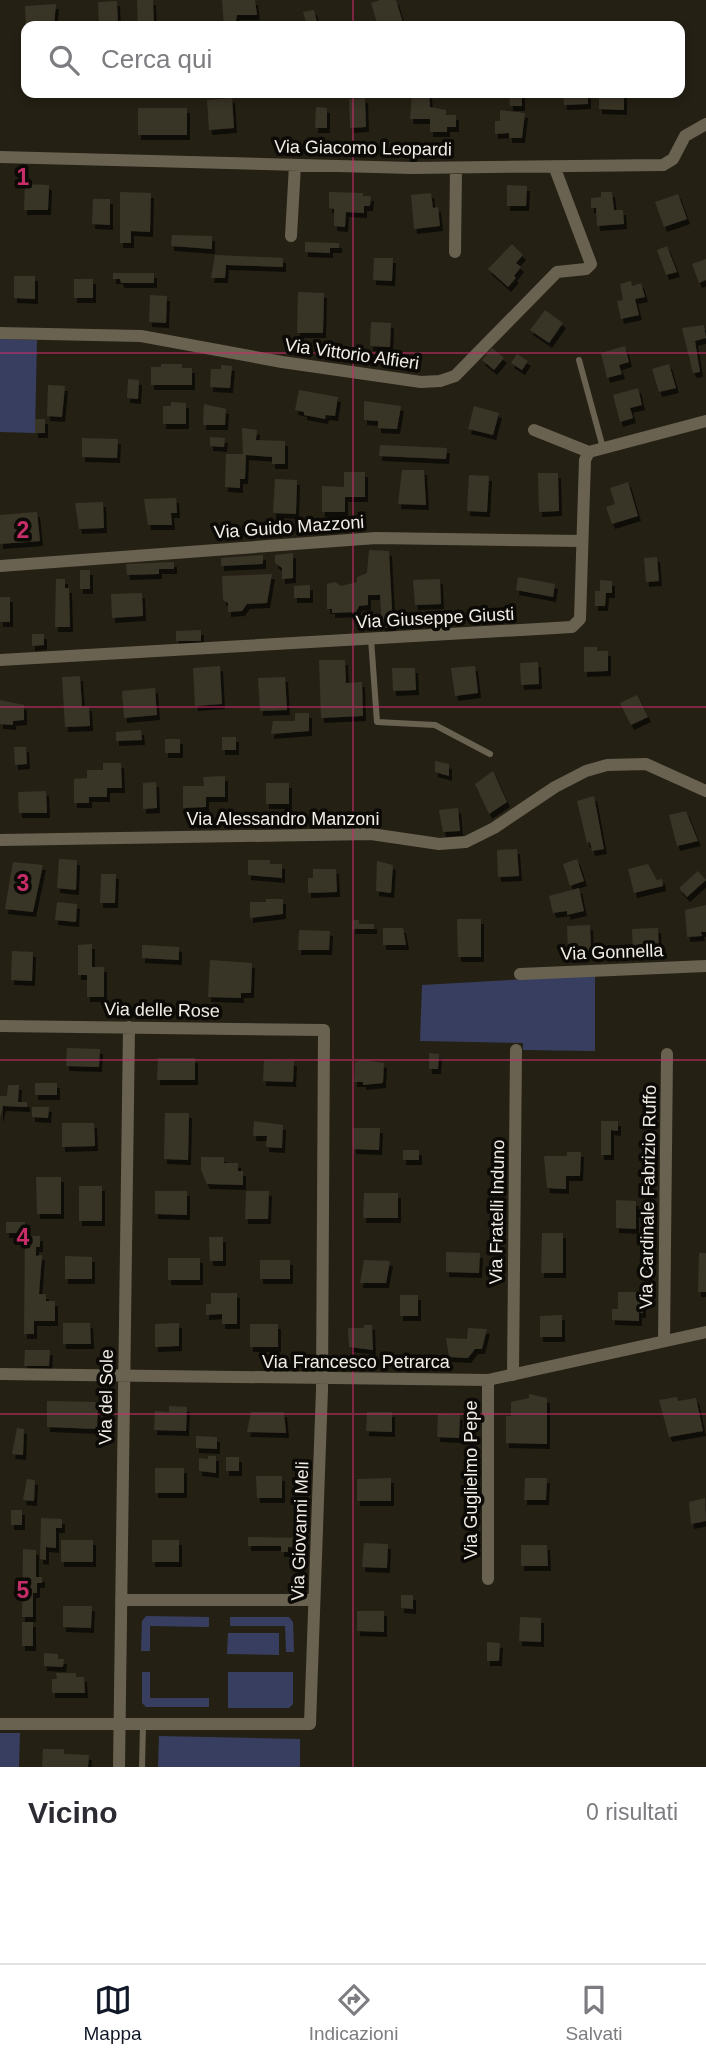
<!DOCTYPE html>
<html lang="it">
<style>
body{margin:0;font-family:Arial,sans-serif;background:#f7f7f7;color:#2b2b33}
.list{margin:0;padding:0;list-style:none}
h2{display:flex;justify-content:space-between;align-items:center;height:91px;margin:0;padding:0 28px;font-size:30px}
h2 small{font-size:23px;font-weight:400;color:#7c7c81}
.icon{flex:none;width:38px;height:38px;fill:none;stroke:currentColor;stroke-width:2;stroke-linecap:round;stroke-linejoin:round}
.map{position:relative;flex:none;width:706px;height:1767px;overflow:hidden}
.search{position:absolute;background:#fff;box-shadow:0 4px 10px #0003;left:21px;right:21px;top:21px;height:77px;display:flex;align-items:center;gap:18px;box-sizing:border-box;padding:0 24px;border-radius:14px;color:#7c7c81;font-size:26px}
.sheet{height:196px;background:#fff}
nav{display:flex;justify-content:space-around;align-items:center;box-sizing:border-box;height:98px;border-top:2px solid #e1e1e2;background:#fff;font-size:19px;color:#7c7c81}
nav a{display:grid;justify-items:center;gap:4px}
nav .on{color:#111827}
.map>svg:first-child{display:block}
.green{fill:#383e60}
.building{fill:#393428;filter:url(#shadow)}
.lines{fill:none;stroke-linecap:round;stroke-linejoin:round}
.lane{stroke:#6a6250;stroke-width:6}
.street{stroke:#6a6250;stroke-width:12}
.grid{fill:none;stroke:#c72d69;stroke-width:2;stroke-opacity:0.55}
.labels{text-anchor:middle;stroke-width:7;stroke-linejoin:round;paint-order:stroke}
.street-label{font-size:18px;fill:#f1ede6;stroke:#0c0a06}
.grid-label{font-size:23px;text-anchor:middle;font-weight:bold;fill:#c72d69;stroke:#0c0a06;stroke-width:7;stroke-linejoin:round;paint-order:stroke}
</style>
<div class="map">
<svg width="706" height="1767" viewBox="0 0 706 1767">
<defs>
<filter id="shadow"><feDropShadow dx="3" dy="5" stdDeviation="0" flood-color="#0009"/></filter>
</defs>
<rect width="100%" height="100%" fill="#252014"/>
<path class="green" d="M0,339l37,1 -2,93 -35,-1z
M595,975v76l-72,-1v-7l-103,-2 2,-56z
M146,1616l63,1v10l-59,-1v25h-9l1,-30z
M230,1617h59l4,5 1,30h-8l-1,-26h-55z
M228,1633h51v22l-52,-1z
M142,1672h8v26h59v9h-63l-4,-4z
M228,1672h65v32l-4,4h-61z
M0,1733h20l-1,34h-19z
M159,1736l141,3v28h-142z"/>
<path class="building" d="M137,0h16l1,26h-16z
M222,0h33l2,15h-20l-2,11h-11z
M380,0h16l8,26h-26l-7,-23z
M117,1l1,25h-19l-1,-24z
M56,4l-2,22h-28l-1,-20z
M314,10l3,12 -10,3 -4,-13z
M412,93h17l1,14 16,3v5h10v12h-9v5h-17v-13h-20z
M522,93v13h-12l-1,-12z
M563,93h25v11l-24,1z
M599,93h25v17l-25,-1z
M232,98l2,30 -25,2 -2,-30z
M365,98l1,29 -16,1 -1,-29z
M316,107l11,1v20h-12z
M138,108h49v27h-49z
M500,110l25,3 -3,25h-13v-5l-14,1v-13h5z
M25,184l24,1 -1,25h-24z
M507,185l20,1 -1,20h-19z
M120,192l31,1 -1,39 -19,-1v12h-11z
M329,192l34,1v3h8l-1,10h-6v7l-18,-1 -1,15 -11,-1v-17l-5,-1z
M601,192h11l2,18h9l1,14 -27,2 -1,-18h-5v-10l10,-1z
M431,193l2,15 5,-1 2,19 -26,3 -3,-34z
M678,194l9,25 -23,8 -9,-25z
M93,199h17v26l-18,-1z
M172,235l40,1v13l-41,-3z
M305,242l34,1v5h-9v5l-25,-1z
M512,244l11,11 -7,8 5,4 -7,9 2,2 -8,9 -20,-18z
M667,246l10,26 -11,3 -9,-25z
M215,255l68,3v9l-57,-2 -1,13h-14z
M374,258h19l-1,23 -19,-1z
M706,259v21l-7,3 -7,-19z
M113,273h41v10h-33l-1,-4h-7z
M14,276h21v23l-21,-1z
M74,279h19v19h-19z
M631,281l1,5 9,-3 4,14 -10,2 4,16 -18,4 -4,-18 6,-1 -3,-16z
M298,292l26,1 -1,40h-26z
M150,295l17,1 -1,27 -17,-1z
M545,310l18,13 -14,20 -19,-13z
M371,322l20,1 -1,24 -20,-1z
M704,325l2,13 -11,3 5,31 -7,1 -11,-45z
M625,346l4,16 -10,3 3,9 -15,4 -6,-25z
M492,348l12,10 -10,12 -12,-10z
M517,354l11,7 -6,9 -11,-7z
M161,364h21v4h10v17h-41v-18h10z
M669,364l7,24 -17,4 -7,-23z
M221,365l11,1 -2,22 -20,-1 1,-18h10z
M128,379l11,1 -1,19 -11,-1z
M48,385l17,1 -3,31 -15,-1z
M638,388l4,17 -12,3 3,10 -13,4 -7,-27z
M299,390l39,7 -3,19 -9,-1 -1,4 -21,-4v-3l-9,-2z
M364,401l37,5 -4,23 -19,-1v-7l-14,-1z
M171,402l15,1v21h-23v-18h8z
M204,404l22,5 -1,16h-22z
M474,406l25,7 -6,22 -25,-6z
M35,419h10v14h-10z
M242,428l15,2 -1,10 29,1v23h-13v-7l-26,-2 -1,24h-5v9l-15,-1 1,-33h17z
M210,437l15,1 -1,9 -14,-1z
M82,438l36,1 -1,19 -35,-1z
M380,445l67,3 -1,11 -67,-3z
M402,470h22l2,35 -28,-1z
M344,472h21v25h-20v15h-23v-26l22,1z
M538,473h20l1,38 -20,1z
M469,475l20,1 -2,36 -20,-1z
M275,479l22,1 -1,34 -23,-1z
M628,482l10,34 -26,8 -6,-17 9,-3 -5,-16z
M176,498l1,15h-6l1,12h-24l-4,-26z
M103,502l1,26 -25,1 -4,-26z
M37,512l3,29 -40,3v-29z
M369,550l20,1 4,77h-11l-2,-33h-12v10l-9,1 -3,6 -24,1v-4h-5v-25l8,-2 6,4 16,-4v-5l10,-4z
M293,553v25l-11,1v-11l-7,-5v-8z
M263,555v9l-42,2v-8z
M657,557l2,24 -13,1 -2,-24z
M174,562v7h-15v5l-32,1 -1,-11z
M80,570h10v19h-10z
M272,574l-5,29 -20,1 -5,7 -14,1v-9l-5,-3 -1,-24z
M518,577l37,7 -2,13 -37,-7z
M56,579h9v9h4l1,39h-15z
M440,579l1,25 -26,1 -2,-25z
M600,580l12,1v12h-6l-1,13h-10v-15h5z
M310,585v13h-16v-12z
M142,593l1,23 -31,2 -1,-24z
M0,597h10v25h-10z
M201,630v11h-25v-10z
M32,634h12v11l-12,1z
M584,647h13v4h11v20l-24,1z
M319,660h26l1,23 16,-1 1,34 -42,2z
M538,662l1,22 -18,1 -1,-22z
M220,666l2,38 -27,2 -2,-38z
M475,666l3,27 -23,3 -4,-28z
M392,668h23l1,22 -23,1z
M80,676l2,30h7l1,20 -25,1 -3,-50z
M285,677l2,33 -27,1 -2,-33z
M155,688l2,27 -33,3 -2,-27z
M637,695l11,22 -17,8 -11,-22z
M0,700l24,5v15l-11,1v4l-13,-1z
M295,713h14v18l-38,3 2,-13h22z
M141,730l1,10 -26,1v-9z
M222,737h14v13h-14z
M165,739h15v14h-15z
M14,747h12l1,17 -12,1z
M435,761l14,3v12l-14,-4z
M103,763h18l1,25h-15v9h-18v6h-15v-24l13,-1v-8h16z
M493,771l14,31 -18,12 -14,-30z
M225,776v21h-19v10l-23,1v-22h21l-1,-9z
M156,782l1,26 -14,1v-26z
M266,783h23v21h-23z
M46,791l1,22h-28l-1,-21z
M594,796l10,53 -12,2 -2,-9 -3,1 -10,-42z
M458,808l2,23 -17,1 -4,-22z
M686,811l12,30 -21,5 -8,-31z
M517,849l2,27 -21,1 -1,-27z
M59,859l18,1 -1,30 -19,-2z
M577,859l7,22 -14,5 -7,-22z
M248,860h22v4h12v14l-34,-3z
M377,861l16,4 -2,28 -15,-2z
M13,862l30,3 -10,47 -28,-3z
M648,864l9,16 5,-1 1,7 -29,7 -6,-24z
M313,869h23l1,23 -29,1v-15h5z
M698,871l8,9 -19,17 -8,-9z
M101,874h15l-1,29h-15z
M579,888l5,23 -17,4v-4l-14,2 -4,-17z
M266,899h17v15l-33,4v-16h16z
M57,902l20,2 -1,18 -21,-2z
M706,905v27h-5l1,4 -15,1 -2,-27z
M457,919h24v38h-23z
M353,920h6v4h15v5h-22z
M590,925l1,26 -23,1 -1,-26z
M383,928h20l3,17h-23z
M658,928l1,23 -26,1 -1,-23z
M299,930l31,1 -1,19h-31z
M92,944v23h12v30h-17v-22h-9v-30z
M142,945l37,2v13l-37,-2z
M12,951l21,1 -1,29 -21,-1z
M210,960l42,3 -1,30h-10v5l-33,-1z
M67,1048l33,1 -1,18 -33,-1z
M429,1053l10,1 -1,15h-9z
M158,1058h37v22h-38z
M264,1060l30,1 -1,21 -30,-1z
M363,1060l21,3 -1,20 -20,2v-3h-9l1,-20z
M35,1083h22v12h-22z
M8,1085h11l-1,17h9v5l-24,-1 -3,12v-22h7z
M32,1107h17l-1,11 -16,-1z
M165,1113h24l-1,47 -24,-1z
M254,1121l29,4 -1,23 -16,-1 1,-11h-14z
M601,1121h17v10l-7,-1v25h-10z
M62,1123h32l1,23 -33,1z
M353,1128h27l-1,22 -26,-1z
M403,1150h16v10h-16z
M567,1152h14l-1,24h-14v13l-19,-1 -3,-32h23z
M201,1157h23v6h14v8h5v14l-36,-1 -6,-14z
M36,1177h25v37h-24z
M79,1186h23v35h-23z
M155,1191h32v24l-32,-1z
M246,1191h23l-1,28h-23z
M364,1193h34v25h-35z
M616,1200l20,1v28l-20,-1z
M6,1222h19v11h-19z
M542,1233h21v40h-22z
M25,1236h15v11h-4v9l6,-1 -3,39h7v7h9v20h-21v13h-10z
M209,1237h14v24h-13z
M446,1252l34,1 -1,20 -33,-1z
M699,1253h7v39h-8z
M65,1256l27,1v22h-27z
M168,1258h32v22h-32z
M260,1260h30v19h-30z
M364,1260l26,1 -4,22h-26z
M618,1292h25v21h-4v8l-27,-1v-11h6z
M211,1293h26v31h-15v-10l-16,1v-11h5z
M400,1295h18v21h-18z
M562,1315v22h-22v-21z
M63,1323h27l1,21h-28z
M179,1323v23l-24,1v-23z
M250,1324h28v23h-28z
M364,1325h8l1,25 -24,-3 -1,-19h16z
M468,1328l19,1 -5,20h-7l-7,9 -19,-1 -3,-19 21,1z
M25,1350h25l-1,16h-25z
M529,1394l18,4v46l-41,-1v-27h5v-14l18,-4z
M677,1397l1,4 18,-3 7,33 -34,6 -10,-37z
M47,1401l51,1 -1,27 -50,-2z
M169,1406l18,1 -1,24 -32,-1 1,-19 14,1z
M251,1412h33l2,21 -39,-1z
M367,1412h25v20l-26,-1z
M438,1414l22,1 -1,23 -22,-1z
M17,1428l7,1 -1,26 -11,-1z
M196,1436l21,1v12l-21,-1z
M208,1456h8v17l-17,-2v-13l9,1z
M226,1457h13v14h-13z
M155,1468h29v25h-29z
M256,1476h26v22h-25z
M391,1478v23h-34v-22z
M525,1478h22l-1,22h-22z
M27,1479l8,1 -1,21 -11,-1z
M705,1498l1,23 -15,3 -2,-22z
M11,1510h11v15h-11z
M41,1518l21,1v9h-6v20l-10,-1v13l-6,-1z
M248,1537l54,1v10l-14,-1v5h-7v-6h-33z
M61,1540h32v22h-32z
M152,1540h27v22h-27z
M364,1543l24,1 -1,24 -25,-1z
M521,1545h26l1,21h-27z
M23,1549l13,1v27h6v6h-5v10h-4v24h-11z
M401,1595h12v14l-12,-1z
M63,1606h29l-1,22 -28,-1z
M357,1611h27v21l-27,-1z
M520,1617l21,1v24l-22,-1z
M22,1622h11v24h-11z
M487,1642l13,1 -1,18h-12z
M44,1653l14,1v5h6l-1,8 -19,-1z
M56,1673h20v4h8l1,16h-33v-14h5z
M43,1749h21v5l25,1 -1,12h-46z"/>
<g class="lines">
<path class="lane" d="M579,360l24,88
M371,639l6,83 58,3 55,29
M142,1767l1,-43"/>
<path class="street" d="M0,157l412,11 251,-3 10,-6 12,-23 21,-12
M291,236l4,-71
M455,252l1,-84
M0,333l141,3 141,26 139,20 19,-1 15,-5 102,-104 29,-3 5,-5 -37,-98
M534,430l55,22
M0,566l376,-28 206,3
M0,660l572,-33 8,-8 5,-159 4,-8 117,-31
M0,840l371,-6 68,10 27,-2 28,-14 61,-41 31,-16 21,-6 39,-1 60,27
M520,974l186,-8
M0,1026l324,4 -2,359 -12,335h-310
M664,1341l3,-287
M0,1374l488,6 218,-48
M513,1375l3,-325
M488,1579v-199
M121,1600h193
M119,1767l10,-740"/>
</g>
<path class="grid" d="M353,0v26M353,93v1674M0,353h706M0,707h706M0,1060h706M0,1414h706"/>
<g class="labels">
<g class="street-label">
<text transform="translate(363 148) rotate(1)" y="6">Via Giacomo Leopardi</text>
<text transform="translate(352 354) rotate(8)" y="6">Via Vittorio Alfieri</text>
<text transform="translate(289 527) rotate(-4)" y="6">Via Guido Mazzoni</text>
<text transform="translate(435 618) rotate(-3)" y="6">Via Giuseppe Giusti</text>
<text x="283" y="825">Via Alessandro Manzoni</text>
<text transform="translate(612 952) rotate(-2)" y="6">Via Gonnella</text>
<text transform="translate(162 1010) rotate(1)" y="6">Via delle Rose</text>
<text transform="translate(648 1197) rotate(-89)" y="6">Via Cardinale Fabrizio Ruffo</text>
<text transform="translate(497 1212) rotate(-89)" y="6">Via Fratelli Induno</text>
<text x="356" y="1368">Via Francesco Petrarca</text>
<text transform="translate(106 1397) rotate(-89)" y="6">Via del Sole</text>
<text transform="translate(471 1480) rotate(-90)" y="6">Via Guglielmo Pepe</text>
<text transform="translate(300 1531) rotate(-88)" y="6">Via Giovanni Meli</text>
</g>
</g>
<g class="grid-label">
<text x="23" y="185">1</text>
<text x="23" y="538">2</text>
<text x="23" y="891">3</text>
<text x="23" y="1245">4</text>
<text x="23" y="1598">5</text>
</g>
</svg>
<div class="search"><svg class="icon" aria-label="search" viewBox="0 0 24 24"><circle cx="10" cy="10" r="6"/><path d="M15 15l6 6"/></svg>Cerca qui</div>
</div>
<section class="sheet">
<h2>Vicino<small>0 risultati</small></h2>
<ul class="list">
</ul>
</section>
<nav>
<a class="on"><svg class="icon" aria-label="map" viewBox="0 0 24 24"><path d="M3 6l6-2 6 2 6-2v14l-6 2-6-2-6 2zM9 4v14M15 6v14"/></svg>Mappa</a>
<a><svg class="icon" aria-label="directions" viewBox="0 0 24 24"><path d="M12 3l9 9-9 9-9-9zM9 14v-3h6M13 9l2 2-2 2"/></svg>Indicazioni</a>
<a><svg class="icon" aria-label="saved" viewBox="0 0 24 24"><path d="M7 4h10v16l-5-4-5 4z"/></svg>Salvati</a>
</nav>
